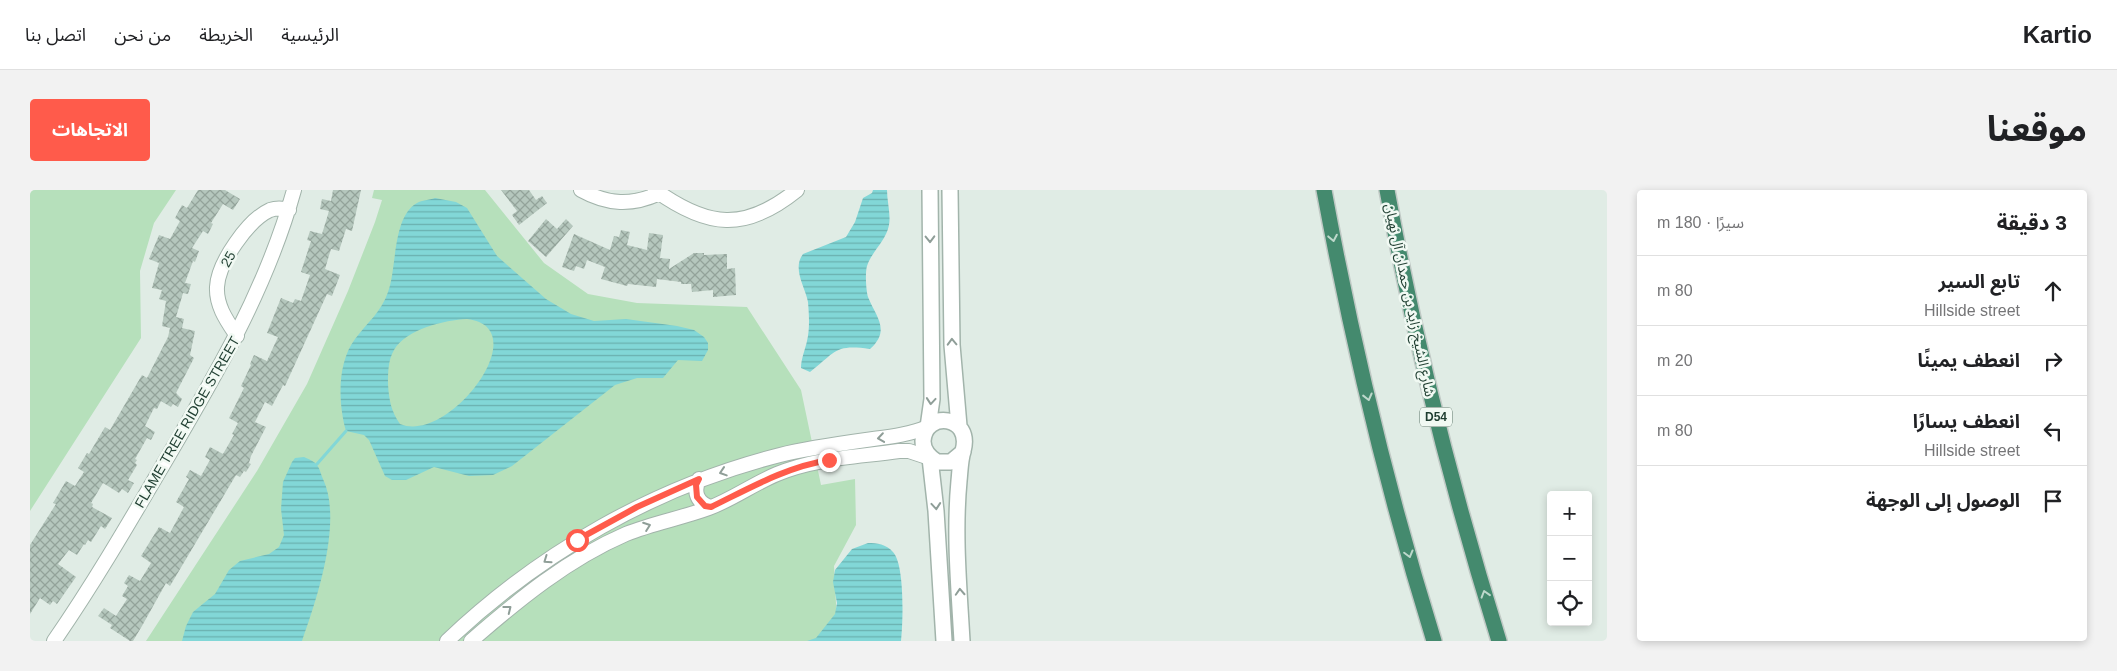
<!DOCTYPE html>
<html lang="ar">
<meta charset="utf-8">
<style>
body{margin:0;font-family:Helvetica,"Noto Sans Arabic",sans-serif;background:#f2f2f2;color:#202124;direction:rtl}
.controls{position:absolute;right:15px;bottom:15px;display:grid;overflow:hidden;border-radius:5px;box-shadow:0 2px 8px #0003}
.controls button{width:45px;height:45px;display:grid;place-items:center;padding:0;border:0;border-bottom:1px solid #e0e0e0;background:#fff;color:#202124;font:25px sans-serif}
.stop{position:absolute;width:15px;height:15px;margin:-11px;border:4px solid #ff5b4b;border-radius:50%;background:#fff}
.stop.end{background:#ff5b4b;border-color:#fff;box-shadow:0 1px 5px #0008}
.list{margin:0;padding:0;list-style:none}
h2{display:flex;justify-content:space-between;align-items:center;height:65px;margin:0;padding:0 20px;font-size:21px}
h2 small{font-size:16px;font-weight:400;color:#757577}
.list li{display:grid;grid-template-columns:32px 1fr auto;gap:15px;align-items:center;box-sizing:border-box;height:70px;padding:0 20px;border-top:1px solid #e0e0e0}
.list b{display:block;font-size:19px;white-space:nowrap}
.list p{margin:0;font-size:16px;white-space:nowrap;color:#757577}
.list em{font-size:16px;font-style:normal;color:#757577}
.icon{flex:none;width:28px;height:28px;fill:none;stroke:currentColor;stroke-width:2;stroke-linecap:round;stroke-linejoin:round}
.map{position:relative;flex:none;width:1577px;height:451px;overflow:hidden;direction:ltr;border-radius:5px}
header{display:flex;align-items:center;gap:30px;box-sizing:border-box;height:70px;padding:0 25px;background:#fff;border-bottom:1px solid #e0e0e0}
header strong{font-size:24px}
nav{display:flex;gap:28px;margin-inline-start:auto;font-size:18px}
.intro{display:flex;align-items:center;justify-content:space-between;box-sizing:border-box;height:120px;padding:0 30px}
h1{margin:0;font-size:35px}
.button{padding:12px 22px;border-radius:5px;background:#ff5b4b;color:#fff;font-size:18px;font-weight:700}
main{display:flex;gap:30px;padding:0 30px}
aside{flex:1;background:#fff;border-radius:5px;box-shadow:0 2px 8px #0003}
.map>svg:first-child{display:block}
.green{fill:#b6e0bb}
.water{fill:url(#water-rules);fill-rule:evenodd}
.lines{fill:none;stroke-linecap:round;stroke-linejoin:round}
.stream{stroke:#82d7d7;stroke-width:3}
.building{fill:url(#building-cross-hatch)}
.minor-casing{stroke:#a2b4ab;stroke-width:16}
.tertiary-casing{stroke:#a2b4ab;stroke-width:18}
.trunk-casing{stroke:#c0c9c5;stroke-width:18}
.minor{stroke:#fff;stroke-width:14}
.tertiary{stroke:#fff;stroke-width:15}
.trunk{stroke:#448a6e;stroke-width:15}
.oneway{stroke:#bdd8cb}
.oneway2{stroke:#8f9e98}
.route{stroke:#ff5b4b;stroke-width:6}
.labels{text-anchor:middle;stroke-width:5;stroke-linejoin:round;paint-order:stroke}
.shield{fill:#f1f9f3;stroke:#5e766b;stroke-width:1}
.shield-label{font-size:12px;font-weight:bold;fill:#1f3e31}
.street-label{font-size:14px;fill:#1f3e31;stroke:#f1f9f3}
</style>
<header>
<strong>Kartio</strong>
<nav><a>الرئيسية</a><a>الخريطة</a><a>من نحن</a><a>اتصل بنا</a></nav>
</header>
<div class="intro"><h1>موقعنا</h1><a class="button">الاتجاهات</a></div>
<main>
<aside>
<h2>3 دقيقة<small>سيرًا · 180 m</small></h2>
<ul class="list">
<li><svg class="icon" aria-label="ahead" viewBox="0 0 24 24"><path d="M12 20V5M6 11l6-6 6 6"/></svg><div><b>تابع السير</b><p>Hillside street</p></div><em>80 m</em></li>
<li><svg class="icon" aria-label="right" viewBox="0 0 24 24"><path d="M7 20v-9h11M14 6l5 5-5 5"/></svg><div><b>انعطف يمينًا</b></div><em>20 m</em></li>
<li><svg class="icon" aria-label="left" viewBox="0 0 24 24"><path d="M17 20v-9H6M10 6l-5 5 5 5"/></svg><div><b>انعطف يسارًا</b><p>Hillside street</p></div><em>80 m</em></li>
<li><svg class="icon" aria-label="arrive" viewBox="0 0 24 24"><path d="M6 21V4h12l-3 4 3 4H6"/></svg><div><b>الوصول إلى الوجهة</b></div></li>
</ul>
</aside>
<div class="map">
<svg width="1577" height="451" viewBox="0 0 1577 451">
<defs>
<pattern id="water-rules" width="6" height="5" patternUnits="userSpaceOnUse" patternTransform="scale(1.25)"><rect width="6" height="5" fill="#82d7d7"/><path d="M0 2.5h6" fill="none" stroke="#6ab0af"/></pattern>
<pattern id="building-cross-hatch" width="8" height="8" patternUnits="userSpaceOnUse" patternTransform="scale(1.25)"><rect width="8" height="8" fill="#b5c7bd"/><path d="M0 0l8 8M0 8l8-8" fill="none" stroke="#93a39a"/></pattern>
</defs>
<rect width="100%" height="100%" fill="#e0ece5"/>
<path class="green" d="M0,0h146l-22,33 -14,48 1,67 -111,173z
M344,0h111l59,73 44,31 49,9 110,4 54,83 20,95 34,-6 1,46 -22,41 4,75h-692l111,-170 50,-87 41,-93 27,-69 7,-22 -10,-2z"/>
<path class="water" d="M843,0h14c0,11 4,25 2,35 -3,16 -17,26 -22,41 -2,7 -1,24 1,31 8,20 23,33 2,52 -36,-5 -34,3 -60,23l-9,-4c0,-9 4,-18 6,-27 3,-12 2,-27 1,-39 -3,-16 -16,-33 -5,-48l43,-17 9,-15 8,-24 9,-5z
M405,8l21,4 11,6 30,48 49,43 25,15 23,7 32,-2 51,7 17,4 10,7 4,6v7l-6,11 -24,-1 -15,18h-26l-22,7 -103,81 -19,9 -24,1 -35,-9 -28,13h-14l-7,-4 -16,-36 -5,-5 -18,-4c-8,-28 -9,-68 9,-92 12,-16 27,-28 33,-47 9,-23 4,-75 29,-89 5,-3 12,-3 18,-5zM437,129c71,8 -18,126 -67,105 -9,-13 -11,-24 -12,-40 0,-11 0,-24 6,-34 12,-21 51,-30 73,-31z
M274,267c4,2 10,4 13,8 3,4 4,10 6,14 20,42 -6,120 -21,162h-120l4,-15 7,-14 22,-18 14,-24 11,-9 29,-7 10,-7 5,-12 -3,-26 2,-27 9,-20 3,-4z
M838,353c9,0 18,1 25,9 12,13 10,71 8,89h-94l9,-3 19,-24 2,-11 -4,-21 2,-12 17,-21z"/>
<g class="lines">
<path class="stream" d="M287,274l29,-33"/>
</g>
<path class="building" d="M168,0h27l15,9 -7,11 -10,-6 -12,19 2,1 -5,10 -5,-3 -11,17 7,3 -4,11 -2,-1 -8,22 6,1 -3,10 -5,-1 -7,24 8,2 -2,9 13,3 -5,24 4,3 -18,35 6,6 -4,8 -5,-3 -2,3 -10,-6 -4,8 -3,-1 -9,18 10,6 -4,8 -4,-2 -12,21 2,1 -2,3 2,2 -9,15 6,3 -6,10 -6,-4 -3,4 -16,-10 -12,20 2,1 -1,3 20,11 -7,11 -4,-3 -10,16 -3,-2 -3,5 -1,-1 -7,11 -8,-5 -11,14 18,13 -19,27 -4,-3 -3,4 -10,-7 -10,16v-69l26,-41 -3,-1 13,-22 9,5 9,-14 -6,-4 9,-15 2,1 16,-27 5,3 32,-55 5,3 21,-41 2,-9 -8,-2 4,-25 -7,-2 3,-9 -10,-2 7,-25 -10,-4 10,-24 11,4 10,-18 -5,-3 7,-13 5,3z
M303,0h28l-9,41 -6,-2 -7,22 -8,-2 -6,20 15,6 -8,21 -5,-2 -42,92 -2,-1 -11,21 -7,-4 -10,20 11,5 -15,29 -2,7 2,1 -5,8 -2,-1 -4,6 -4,-2 -66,111 -4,-3 -24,43 -9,15h-3l-20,-13 2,-3 -14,-9 6,-8 12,8 11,-17 -5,-3 6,-10 -4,-3 5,-8 11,6 11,-18 -10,-7 18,-29 11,6 14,-26 -8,-5 13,-23 -3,-2 4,-7 11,6 9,-16 -5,-3 5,-10 13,7 11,-19 -2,-1 6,-11 -9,-5 15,-30 -3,-2 10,-21 -1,-1 4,-9 13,6 11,-24 -11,-4 14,-35 12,5 2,-4 6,2 9,-26 -9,-3 10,-31 -4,-1 3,-9 12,3 7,-23 -9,-2 2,-10 9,2z
M471,0h28l7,10 6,-4 5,7 -28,22 -7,-10 5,-4z
M516,29l11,10 9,-10 7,7 -27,31 -18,-16z
M591,40l9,2 -3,13 20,5 2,-17 14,2 -3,23 10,1 -1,10 25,-16h10v2l23,-1v15l8,-1 1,27 -23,2v-7l-21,2 -1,-8h-10v-2l-24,-3 -1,8 -28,-3 -1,2 -26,-7 4,-12 -18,-7 -3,9 -8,-3 -2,5 -12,-4 12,-33 36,16 4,-14 5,1z"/>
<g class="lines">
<defs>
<path id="minor" d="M551,0c27,15 51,16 79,3
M625,0c53,38 90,42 142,0
M207,146c-10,-15 -21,-30 -20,-49 1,-24 31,-67 53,-77 6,-2 12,-2 19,0
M669,289c-6,13 -2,24 12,28
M24,451c38,-55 72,-113 106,-171 53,-90 106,-179 134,-280
M417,451c94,-89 207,-154 333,-186 28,-7 57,-11 86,-15 21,-3 42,-5 62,-13
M441,451c47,-41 97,-82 155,-107 27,-11 56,-16 83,-26 24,-9 44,-24 68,-34 38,-16 81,-17 122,-23h10l21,7"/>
<path id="tertiary" d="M920,0l2,155 7,81
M898,237l4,-28 -2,-209
M900,268l6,53 8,130
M932,451c-3,-53 -8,-107 -3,-160 1,-9 1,-20 4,-30 10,-36 -38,-41 -40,-10 0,10 6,16 14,21h14l12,-10"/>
<path id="trunk" d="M1294,0c28,152 64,303 110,451
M1357,0c28,153 66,303 112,451"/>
</defs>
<use href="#minor" class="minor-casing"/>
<use href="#tertiary" class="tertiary-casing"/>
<use href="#trunk" class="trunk-casing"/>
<use href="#minor" class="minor"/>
<use href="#tertiary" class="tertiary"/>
<use href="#trunk" class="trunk"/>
</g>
<defs><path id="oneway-chevron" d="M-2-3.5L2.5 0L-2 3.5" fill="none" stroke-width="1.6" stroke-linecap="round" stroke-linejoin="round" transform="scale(1.25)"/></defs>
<g class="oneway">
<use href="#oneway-chevron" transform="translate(1303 48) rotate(79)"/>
<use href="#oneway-chevron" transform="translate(1338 207) rotate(76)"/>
<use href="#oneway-chevron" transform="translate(1379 364) rotate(75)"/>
<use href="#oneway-chevron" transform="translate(1455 404) rotate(-107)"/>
</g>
<g class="oneway2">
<use href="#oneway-chevron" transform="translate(900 49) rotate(89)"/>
<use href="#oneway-chevron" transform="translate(922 152) rotate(-92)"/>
<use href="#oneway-chevron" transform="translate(901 211) rotate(95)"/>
<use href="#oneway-chevron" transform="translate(851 248) rotate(172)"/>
<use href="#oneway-chevron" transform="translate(693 282) rotate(162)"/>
<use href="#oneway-chevron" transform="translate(906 316) rotate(85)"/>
<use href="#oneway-chevron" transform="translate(617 336) rotate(-20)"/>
<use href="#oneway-chevron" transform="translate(517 370) rotate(145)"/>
<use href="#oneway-chevron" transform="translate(930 402) rotate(-93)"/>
<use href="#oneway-chevron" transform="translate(478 419) rotate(-38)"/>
</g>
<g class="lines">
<path class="route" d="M547,350l60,-33 62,-28 -3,6 1,12 8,9 6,1c39,-19 75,-40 118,-47"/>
</g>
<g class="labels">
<rect class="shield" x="1390" y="217.5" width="32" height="19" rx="4"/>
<g class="shield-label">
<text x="1406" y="231">D54</text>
</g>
<g class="street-label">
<text transform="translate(198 69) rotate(-60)" y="5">25</text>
<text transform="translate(1380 110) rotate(78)" y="5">شارع الشيخ زايد بن حمدان آل نهيان</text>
<text transform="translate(157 232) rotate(-60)" y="5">FLAME TREE RIDGE STREET</text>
</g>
</g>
</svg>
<div class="controls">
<button>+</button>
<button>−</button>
<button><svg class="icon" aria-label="locate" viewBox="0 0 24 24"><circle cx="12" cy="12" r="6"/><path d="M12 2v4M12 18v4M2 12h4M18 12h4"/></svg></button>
</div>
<div class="stop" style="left:547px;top:350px"></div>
<div class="stop end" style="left:799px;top:270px"></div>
</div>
</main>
